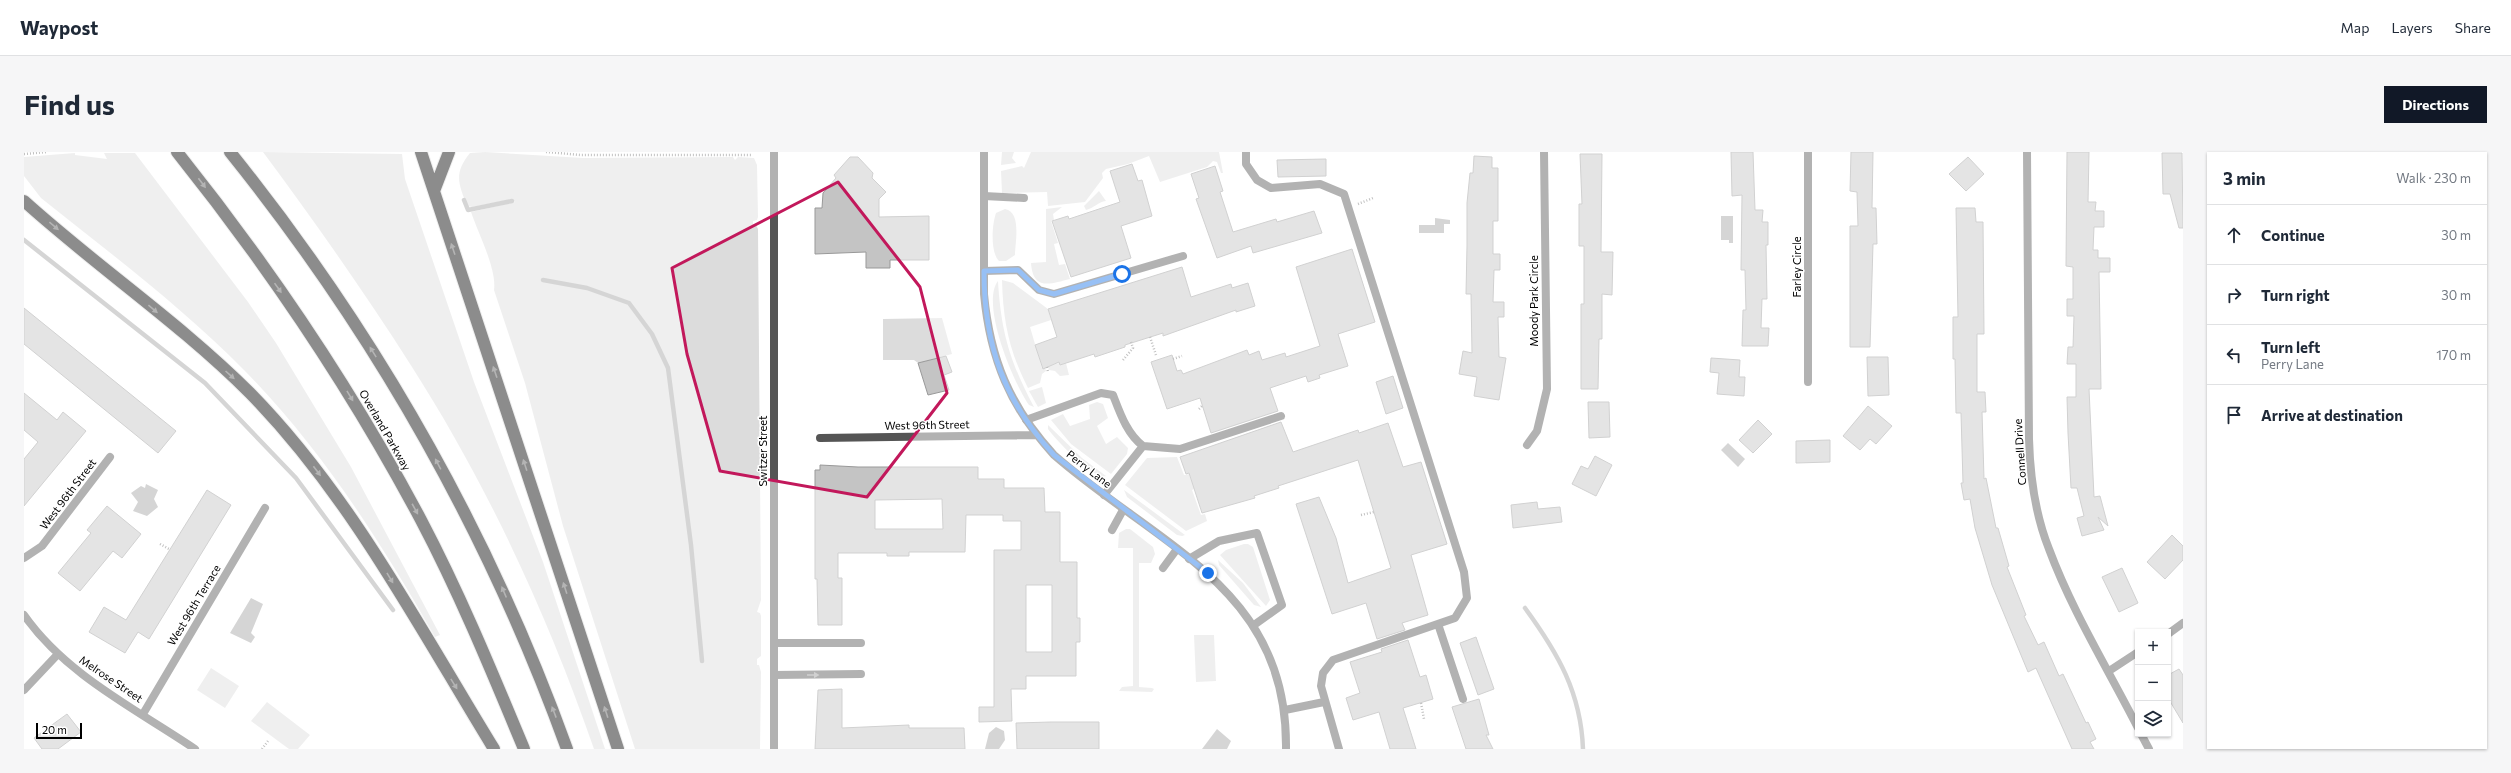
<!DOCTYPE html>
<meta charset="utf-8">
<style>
body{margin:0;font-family:Commissioner,sans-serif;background:#f6f6f7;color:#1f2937}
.controls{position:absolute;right:12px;bottom:12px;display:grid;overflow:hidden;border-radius:0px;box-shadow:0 1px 3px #0004}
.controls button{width:36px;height:36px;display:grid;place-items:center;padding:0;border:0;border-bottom:1px solid #e0e1e3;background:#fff;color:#1f2937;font:20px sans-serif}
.scale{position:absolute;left:12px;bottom:10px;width:46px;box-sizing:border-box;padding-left:4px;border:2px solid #000;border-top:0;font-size:11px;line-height:14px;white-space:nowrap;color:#000;-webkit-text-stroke:3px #fff;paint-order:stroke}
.stop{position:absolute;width:12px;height:12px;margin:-9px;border:3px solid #1a73e8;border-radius:50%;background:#fff}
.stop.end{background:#1a73e8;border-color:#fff;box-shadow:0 1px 4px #0008}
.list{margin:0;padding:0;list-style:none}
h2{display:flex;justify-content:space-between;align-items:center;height:52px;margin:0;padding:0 16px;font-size:17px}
h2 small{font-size:13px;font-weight:400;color:#747a83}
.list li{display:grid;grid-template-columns:26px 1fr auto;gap:12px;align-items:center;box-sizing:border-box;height:60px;padding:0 16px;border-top:1px solid #e0e1e3}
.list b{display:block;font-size:15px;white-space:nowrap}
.list p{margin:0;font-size:13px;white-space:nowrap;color:#747a83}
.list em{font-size:13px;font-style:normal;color:#747a83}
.icon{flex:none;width:22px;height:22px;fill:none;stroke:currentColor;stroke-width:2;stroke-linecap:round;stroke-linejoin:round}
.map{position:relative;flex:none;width:2159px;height:597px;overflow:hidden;border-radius:0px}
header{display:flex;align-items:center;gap:24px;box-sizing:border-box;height:56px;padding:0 20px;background:#fff;border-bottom:1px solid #e0e1e3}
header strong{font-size:19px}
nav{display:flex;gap:22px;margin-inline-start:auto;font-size:14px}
.intro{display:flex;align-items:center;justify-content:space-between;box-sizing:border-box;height:96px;padding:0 24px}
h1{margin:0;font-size:28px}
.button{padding:10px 18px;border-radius:0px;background:#111827;color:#fff;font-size:14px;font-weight:700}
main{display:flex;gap:24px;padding:0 24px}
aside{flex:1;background:#fff;border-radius:0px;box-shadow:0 1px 3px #0004}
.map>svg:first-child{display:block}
.green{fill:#dcdcdc}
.water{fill:#a3a3a3}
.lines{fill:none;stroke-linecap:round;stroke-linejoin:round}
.stream{stroke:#a3a3a3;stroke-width:4.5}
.building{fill:#c4c4c4;stroke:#999;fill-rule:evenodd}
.highway-casing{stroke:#dbdbdb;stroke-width:14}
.path{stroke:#777;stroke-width:2.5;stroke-dasharray:1 2;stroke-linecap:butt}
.lane{stroke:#555;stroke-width:8}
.street{stroke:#555;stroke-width:8}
.highway{stroke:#000;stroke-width:12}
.oneway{fill:#595959}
.oneway2{fill:#999}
.route{stroke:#1a73e8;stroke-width:5}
.marked{fill:none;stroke:#c2185b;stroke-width:3;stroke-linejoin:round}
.labels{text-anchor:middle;stroke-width:3;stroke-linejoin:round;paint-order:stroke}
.street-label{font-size:11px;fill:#000;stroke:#fff}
</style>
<header>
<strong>Waypost</strong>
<nav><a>Map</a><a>Layers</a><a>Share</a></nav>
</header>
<div class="intro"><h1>Find us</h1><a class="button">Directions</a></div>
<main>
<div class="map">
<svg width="2159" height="597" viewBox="0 0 2159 597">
<rect width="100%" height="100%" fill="#fff"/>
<path class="green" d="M239,0l139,2 3,25 69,203 69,180 62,187h-11c-46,-133 -106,-263 -182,-382 -47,-74 -97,-145 -149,-215z
M461,0l98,6 150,-1 2,3 3,-3 16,1 3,7 1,52 -1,3 -4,1v4h3l2,4 3,371 -4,12 3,1 1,3v40l-4,3v6h2l2,7 -1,77h-125l-72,-223 -38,-143 -31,-93c3,-21 -16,-57 -23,-78l44,-10 -3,-3 -40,8 -5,-1c-8,-22 -14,-32 3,-53z
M978,0h12l-2,6 4,5 -15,2z
M1007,0h188l4,21h-2l-4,-11 -4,-1 -6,6 -47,15 -11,-26 -21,8 -22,5 -4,4 1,5 -18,24 -37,4 -1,-14 -45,1 -1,-22 21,-5 2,2z
M51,1v2l32,4 -3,-6h31l113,149 28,41 75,124 89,168 -5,2c-54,-95 -114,-189 -191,-267 -62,-63 -134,-117 -203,-172l-17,-22v-19z
M1075,39l7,10c-8,1 -12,7 -20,9l-2,-4z
M1038,55l-9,7 1,6 -3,1 7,22 -4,1 5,21 6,-1 5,15c-20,5 -37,12 -39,-16l15,-1v-53z
M981,57c17,3 10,34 10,46l-9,6h-7c-9,-9 -7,-37 -3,-48z
M978,128l11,3 35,26 3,11 -21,7 12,41 3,-1 1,4 -4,3 -2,9 -12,5c-19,-37 -25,-67 -26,-108z
M974,129c3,51 12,81 36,126l-5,-2c-15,-21 -49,-101 -31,-124z
M918,166l10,36 -34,9 -4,-3h-31v-41z
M1035,211l1,2 6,-2 3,12 -9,1 -5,-5 -6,-1 -1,-4z
M1018,235l4,16 -8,4 -9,-16z
M1073,250l6,2 5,14 -11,8 9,18 11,-7 11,11 -1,6 -16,20 -40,-30 -20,-24 12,-6 7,12 20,-7 -1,-14z
M1024,273l34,33 24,18c-13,4 -50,-36 -58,-47z
M1153,305l7,18 5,-1 5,15 -2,1 9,25 4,-1 2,7 -21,10 -61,-46 22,-27z
M1100,338l61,45 -3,1 -5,-1 -50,-38z
M1102,377h4l23,18 2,7 -4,9h-12v124l13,1 2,1 -2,3 -33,-1 3,-4 11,-1v-138h-15l1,-15z
M1220,392h4l5,3 17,53 -4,6 -46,-51 6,-5z
M1194,408l25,23 18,24 -7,-2 -35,-40z
M1170,483h20l2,46 -20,1z
M187,516l28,18 -14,22 -28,-18z
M243,550l43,33 -12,14h-9l-38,-28z"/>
<path class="water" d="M1697,64h12v27h-4v-3h-8z
M1411,66l15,2v4h-6v9h-25v-8h16z
M1704,291l17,16 -7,8 -17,-17z
M122,332l12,6 -4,9 4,8 -11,9 -14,-5 5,-9 -7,-9 10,-7 4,2z
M227,446l12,6 -12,29 4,4 -4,6 -21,-10z
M972,575l8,4 1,9 -6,9h-14l4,-16z
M1193,577l14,12 -4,8h-25z"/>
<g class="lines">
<path class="stream" d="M440,48l4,10 44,-9
M0,88l181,143 91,95 97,132
M519,128l44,8 42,15 23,31 16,34 23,177 11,116
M1501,456c33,45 56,85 58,141"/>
</g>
<path class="building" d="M1707,0h22l2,58h8l-1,12h6v23h-2l1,54h-5l-1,29h8l-1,18h-26l1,-36h3l-1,-40h-4l1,-75 -10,1z
M1827,0h22l-1,56h4l1,36h-4l-3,103h-20v-121h8l-1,-34 -7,-1z
M2043,0h22l-1,50h8l-1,9h9v16h-10l-1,23h5v8h12v14h-11l2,117h-12l5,108 6,-1 8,30 -10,-9 6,13 -22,6 -5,-18 7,-2 -7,-28h-6l-3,-55 -1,-36h9v-33h-9l1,-17h5l1,-31h-7v-17h6v-32l-7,-1z
M2138,1h20l1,75h-4l-9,-34h-7z
M1556,2h22l-1,98h12l-1,43 -10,-1v45h-3l-1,50h-17v-85h3v-58h-5v-42h3z
M1450,4l18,1v11h6v53h-5v33h7v16h-6l-1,32h11v15h-6l1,40 7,1 -7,42 -25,-4 3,-19 -18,-3 4,-23 9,2 -1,-59h-5l1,-48v-43l3,-30h3z
M826,5h8l15,16 -1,5 14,14 -7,7v18l50,-1v44h-39v8h-24v-16l-51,2v-46h7l1,-15 13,-15 -2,-3z
M1944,5l16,17 -18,17 -17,-17z
M1302,7v17l-48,1 -1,-17z
M1108,12l6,17 4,-1 10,36 -31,10 10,32 -60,19 -19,-56 16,-5 1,3 51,-17 -10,-31z
M1191,14l8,25 -3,1 13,40 43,-13 1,3 37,-11 8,22 -69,20 -2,-7 -34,12 -21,-59 3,-1 -8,-24z
M1932,56h19l1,14h7l1,112h-7v58h8l1,20h-4l2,67 2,-1 10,50h2l11,38 -2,1 19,48 -2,1 14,29 6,-3 15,34 4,-2 23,49 2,-1 8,17 -6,3 4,7h-22l-36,-81 -8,4 -36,-87 -17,-57 -5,-29 -6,1 -3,-17h2l-2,-70h-5l-1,-54h-2v-42h5z
M1328,97l23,73 -37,12 10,32 -29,9 1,3 -12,4 -2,-6 -36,12 8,23 -67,22 -11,-35 -33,11 -16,-47 21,-7 5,16 4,-1 2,4 64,-24 2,5 10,-4 3,9 23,-7 1,4 34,-11 -24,-79z
M1158,115l9,30 40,-13 1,4 16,-5 7,23 -19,6v-2l-73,26v-3l-38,12v2l-30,10 -1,-3 -34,11 -1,-3 -16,7 -8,-24 22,-8 -9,-28z
M0,156l152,123 -18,22 -134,-109z
M922,204l6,16 -8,3 5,15 -21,5 -10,-32z
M1843,205h21l1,38 -21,1z
M1687,206l29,2 -1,17h6l-1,19 -27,-2 2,-21 -9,-1z
M1369,224l10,32 -17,6 -10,-32z
M0,241l33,27 6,-8 23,19 -62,75v-47l14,-17 -14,-12z
M1564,250h21l1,35 -21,1z
M1844,254l24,20 -16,18 -6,-5 -10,11 -17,-14z
M1734,268l14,14 -19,19 -14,-13z
M1257,270l12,30 65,-22 1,3 29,-10 15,44 18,-5 26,82 -36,11 17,60 -26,8 3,7 -28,9 -11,-36 -34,11 -36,-110 23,-7 17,41 12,45 43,-15 -33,-108 -80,26 1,2 -25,8 1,2 -53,15 -13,-40 -3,1 -6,-17z
M1806,288v22l-34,1v-22z
M1571,304l17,9 -16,31 -24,-12 9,-18 7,3z
M796,313l38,2h120v12h26v9h40l1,24h15v50h17v56h3v24h-4v34h-50v13h-15l1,32 -33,1v-15h15v-157h27v-29h-18v-6h-37l-1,37h-56v4h-22v-3h-49v25h4v47h-24l-1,-46h-2v-109h5zM918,347l1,30h-68v-29zM1002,433h26v67h-26z
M183,338l24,15 -82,134 -11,-7 -13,21 -36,-21 15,-25 22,13z
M1513,350l1,7 22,-2 2,15 -49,6 -2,-23z
M83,354l34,28 -19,24 -9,-7 -33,40 -22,-18 33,-40 -4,-3z
M2148,383l11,11v14l-18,19 -18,-17z
M2098,416l16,35 -19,9 -17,-35z
M1452,485l18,52 -16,6 -18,-52z
M1384,488l12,37 6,-2 7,24 -30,9 13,41h-26l-11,-37 -26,8 -7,-22 14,-5 -10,-31 32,-10 -1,-3z
M2155,517l4,6v48l-15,-25v-23z
M818,537v39l67,-3v3h55l1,21h-150l3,-59z
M1455,547l10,36h-3l7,14h-27l-14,-42z
M43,562l14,18 -23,17h-16l-8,-11z
M1027,570h48v27h-82l-1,-26z"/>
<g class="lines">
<defs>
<path id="highway" d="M153,0c92,115 175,238 244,368 39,74 71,152 103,229
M206,0c144,179 259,381 337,597
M397,0l197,597
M410,39l15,-39
M0,49c73,66 156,122 226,192 101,103 169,234 244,356"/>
</defs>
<use href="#highway" class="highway-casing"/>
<path class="path" d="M522,0l35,3h170
M0,2l23,-2
M1334,52l15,-6
M1126,185l6,18
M1149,207l9,-3
M1099,208l10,-12 -2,-6
M1023,215l1,5
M1175,257l3,-3
M1337,363l13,-3
M136,392l9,5
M1397,551l3,16
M238,597l6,-8"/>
<path class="lane" d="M1222,0v12l11,16 14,8 49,-4 24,10 120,378 3,26 -12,20 -122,42 -10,13 -2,13 18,63
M960,44l40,2
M960,119l34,-1 21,20 15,4 129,-38
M1002,268l75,-27 12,2c7,18 14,39 30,51l-39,49
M1119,294l37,3 101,-33
M1088,378l11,-20
M1165,407l30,-18 38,-8 25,72 -28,20
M1139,416l14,-19
M1414,472l25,75
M750,491h87
M750,523l87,-1
M1261,558l39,-8"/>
<path class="street" d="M750,0v597
M960,0v142c6,65 26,113 70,161 104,91 234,133 232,294
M1784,0v230
M2003,0l2,287c1,37 6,75 20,110 23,62 59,120 89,179
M796,286l216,-3
M1503,293l10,-14 10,-42 -3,-237
M0,406l18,-12 68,-89
M0,463c42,60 112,94 171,134
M2144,482l15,-11
M2085,519l29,-19
M0,538l34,-36
M119,562l122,-206
M2117,582l8,15"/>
<use href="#highway" class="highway"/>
</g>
<defs><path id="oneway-solid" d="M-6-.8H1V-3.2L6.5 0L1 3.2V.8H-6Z"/></defs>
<g class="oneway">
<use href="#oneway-solid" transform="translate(178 31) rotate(53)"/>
<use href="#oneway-solid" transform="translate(30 74) rotate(40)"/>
<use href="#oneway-solid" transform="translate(429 97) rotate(-109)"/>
<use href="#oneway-solid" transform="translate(254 136) rotate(55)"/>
<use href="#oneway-solid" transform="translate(129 157) rotate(40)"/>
<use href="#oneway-solid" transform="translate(349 200) rotate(-122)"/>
<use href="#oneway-solid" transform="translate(471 220) rotate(-109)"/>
<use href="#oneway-solid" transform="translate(206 223) rotate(42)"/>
<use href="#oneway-solid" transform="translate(326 244) rotate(59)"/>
<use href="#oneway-solid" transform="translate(414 312) rotate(-118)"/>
<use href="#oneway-solid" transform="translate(501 313) rotate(-108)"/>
<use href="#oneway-solid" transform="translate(293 319) rotate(53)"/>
<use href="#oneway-solid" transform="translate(391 357) rotate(61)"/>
<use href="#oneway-solid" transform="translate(366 426) rotate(59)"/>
<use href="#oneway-solid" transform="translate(541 436) rotate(-108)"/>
<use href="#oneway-solid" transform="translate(480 440) rotate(-113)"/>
<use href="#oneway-solid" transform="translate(430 532) rotate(58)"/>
<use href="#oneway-solid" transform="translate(530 560) rotate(-111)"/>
<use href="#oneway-solid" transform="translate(582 560) rotate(-108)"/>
</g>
<use class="oneway2" href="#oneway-solid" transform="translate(789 523)"/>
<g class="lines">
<path class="route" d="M1098,122l-68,20 -15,-4 -21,-20 -34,1c0,74 20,130 70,184l154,118"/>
</g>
<path d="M0 0H2159V597H0ZM814,30l82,105 27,106 -80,104 -147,-26 -33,-117 -15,-86z" fill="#fff" fill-opacity=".55" fill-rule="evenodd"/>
<path class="marked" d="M814,30l82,105 27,106 -80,104 -147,-26 -33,-117 -15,-86z"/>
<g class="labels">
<g class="street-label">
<text transform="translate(1773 115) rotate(-90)" y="4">Farley Circle</text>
<text transform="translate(1510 149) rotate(-90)" y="4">Moody Park Circle</text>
<text transform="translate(903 273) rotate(-1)" y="4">West 96th Street</text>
<text transform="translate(361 278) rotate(60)" y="4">Overland Parkway</text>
<text transform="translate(739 299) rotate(-90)" y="4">Switzer Street</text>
<text transform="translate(1996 300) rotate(-94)" y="4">Connell Drive</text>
<text transform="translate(1065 317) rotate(38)" y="4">Perry Lane</text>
<text transform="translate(44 342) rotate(-53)" y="4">West 96th Street</text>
<text transform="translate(170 453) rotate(-59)" y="4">West 96th Terrace</text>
<text transform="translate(87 527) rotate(34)" y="4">Melrose Street</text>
</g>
</g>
</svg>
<div class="controls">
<button>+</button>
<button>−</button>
<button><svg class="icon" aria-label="layers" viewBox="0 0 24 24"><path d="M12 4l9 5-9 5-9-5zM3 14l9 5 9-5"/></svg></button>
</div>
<div class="scale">20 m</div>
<div class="stop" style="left:1098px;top:122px"></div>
<div class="stop end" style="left:1184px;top:421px"></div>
</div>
<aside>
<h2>3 min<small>Walk · 230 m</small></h2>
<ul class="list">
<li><svg class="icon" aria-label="ahead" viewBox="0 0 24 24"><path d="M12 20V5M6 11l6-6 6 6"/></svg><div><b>Continue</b></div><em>30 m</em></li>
<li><svg class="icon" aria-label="right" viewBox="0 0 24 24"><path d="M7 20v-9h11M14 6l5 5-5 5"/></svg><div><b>Turn right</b></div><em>30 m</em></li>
<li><svg class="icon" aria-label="left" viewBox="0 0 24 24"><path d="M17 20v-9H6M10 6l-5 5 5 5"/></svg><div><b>Turn left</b><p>Perry Lane</p></div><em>170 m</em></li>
<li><svg class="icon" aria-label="arrive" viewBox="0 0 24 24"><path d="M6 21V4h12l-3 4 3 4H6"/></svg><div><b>Arrive at destination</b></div></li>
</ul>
</aside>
</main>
